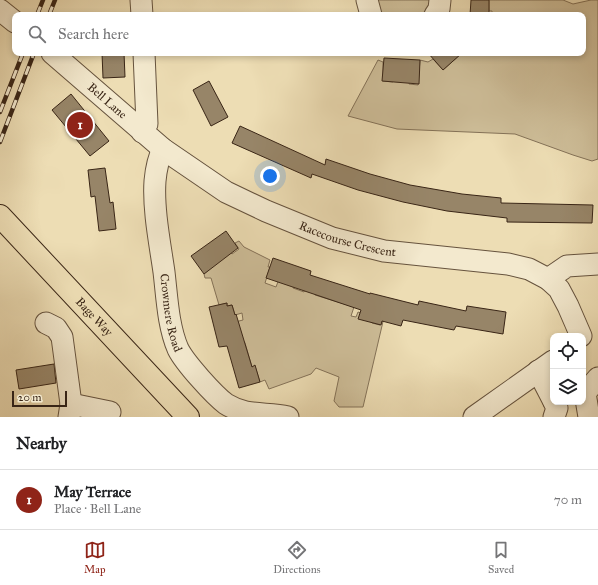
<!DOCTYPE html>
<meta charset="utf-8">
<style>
body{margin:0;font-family:"IM FELL Great Primer",serif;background:#f6f6f6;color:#202124}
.controls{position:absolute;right:12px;bottom:12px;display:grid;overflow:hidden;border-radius:8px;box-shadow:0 2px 6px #0003}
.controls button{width:36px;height:36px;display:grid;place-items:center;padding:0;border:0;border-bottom:1px solid #e0e0e0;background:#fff;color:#202124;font:20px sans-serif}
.scale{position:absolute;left:12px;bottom:10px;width:55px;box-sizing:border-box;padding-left:4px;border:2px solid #392516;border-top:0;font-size:11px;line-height:14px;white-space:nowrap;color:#392516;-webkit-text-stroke:3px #f3e9ce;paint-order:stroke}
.you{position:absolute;left:270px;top:176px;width:14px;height:14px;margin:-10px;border:3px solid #fff;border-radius:50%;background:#1a73e8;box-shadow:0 0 0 6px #1a73e833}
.badge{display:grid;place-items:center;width:26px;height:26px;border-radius:50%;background:#8f2418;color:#fff;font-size:13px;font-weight:700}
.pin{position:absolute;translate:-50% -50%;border:2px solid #fff;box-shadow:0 1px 4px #0006}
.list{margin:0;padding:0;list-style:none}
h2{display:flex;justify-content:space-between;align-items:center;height:52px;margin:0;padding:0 16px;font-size:17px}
h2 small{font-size:13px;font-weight:400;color:#757577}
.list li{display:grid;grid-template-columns:26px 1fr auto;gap:12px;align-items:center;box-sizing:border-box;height:60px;padding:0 16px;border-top:1px solid #e0e0e0}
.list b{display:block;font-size:15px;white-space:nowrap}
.list p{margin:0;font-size:13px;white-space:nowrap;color:#757577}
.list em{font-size:13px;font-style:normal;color:#757577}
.icon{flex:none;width:22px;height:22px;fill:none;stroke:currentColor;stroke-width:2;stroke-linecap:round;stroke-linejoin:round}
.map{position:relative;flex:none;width:598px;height:417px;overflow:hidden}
.search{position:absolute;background:#fff;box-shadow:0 2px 6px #0003;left:12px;right:12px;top:12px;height:44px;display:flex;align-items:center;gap:10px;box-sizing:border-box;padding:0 14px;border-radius:8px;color:#757577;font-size:15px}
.sheet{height:112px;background:#fff}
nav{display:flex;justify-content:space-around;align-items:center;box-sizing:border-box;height:56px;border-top:1px solid #e0e0e0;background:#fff;font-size:11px;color:#757577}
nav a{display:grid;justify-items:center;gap:2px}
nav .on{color:#8f2418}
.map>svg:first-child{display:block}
.green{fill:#cebe99;stroke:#847258}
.building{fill:#978568;stroke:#392516}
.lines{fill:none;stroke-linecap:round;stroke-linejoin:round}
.minor-casing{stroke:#66533e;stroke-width:23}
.major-casing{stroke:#392516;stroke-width:24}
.minor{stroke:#f3e9ce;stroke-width:21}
.major{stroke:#edddb4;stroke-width:22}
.rail-casing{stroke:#392516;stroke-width:4.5}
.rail{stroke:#f3e9ce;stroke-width:3;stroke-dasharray:9;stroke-linecap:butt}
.labels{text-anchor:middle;stroke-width:3;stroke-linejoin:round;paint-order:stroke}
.street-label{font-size:12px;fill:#392516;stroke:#f3e9ce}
</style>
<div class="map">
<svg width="598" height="417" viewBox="0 0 598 417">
<rect width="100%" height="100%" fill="#edddb4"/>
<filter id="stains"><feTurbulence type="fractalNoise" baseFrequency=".005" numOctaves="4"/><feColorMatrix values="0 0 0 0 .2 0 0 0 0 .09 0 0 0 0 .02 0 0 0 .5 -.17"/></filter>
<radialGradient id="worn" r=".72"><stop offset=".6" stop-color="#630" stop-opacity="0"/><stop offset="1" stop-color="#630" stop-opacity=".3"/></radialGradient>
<path class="green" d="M377,0h57l-4,15h-49z
M489,0h74l10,4 18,-4h7v159l-6,2 -19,-6 -58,-21 -118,-5 -49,-13 30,-56 5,2v19l10,1 1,-5 16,1 -1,6 9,1 2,-25 8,2 5,-3 10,11 19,-17h121v-38h-91v-4h-3z
M239,241l5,6 26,13 -2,7h2l-5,16 11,4 3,-8 15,5 -1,4 11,4 5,-14 10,3 -4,14 39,12 -3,9 5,1 2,-5 16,5 -2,6 8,2 4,-12h1l-22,94h-24l-5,-6 5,-24 -23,-9 -5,6 -42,15 -4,-9 -5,2 -5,-16 -3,1 -7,-24 -14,-20 12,-3 -1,-7 -7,2 -3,-10 -5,1v-3l-8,2 -8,-27h-6l-1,-4 25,-23 3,3 7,-5 -4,-6z"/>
<path class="building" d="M471,0h18v15h-19z
M102,53h22l1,24 -22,1z
M428,53h34l-19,17z
M384,58l36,2 -1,24 -37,-3z
M209,81l19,36 -17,9 -18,-36z
M71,94l38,47 -19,15 -38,-46z
M240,126l85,39 1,-6 44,15 40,11 52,9 39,4v5l92,2 -1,18 -85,-1v-4l-60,-7 -44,-9 -45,-12 -46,-16 -1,4 -79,-35z
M105,168l5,35 3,-1 3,27 -17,2 -4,-35 -4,1 -3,-27z
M226,231l12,17 -34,26 -13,-18z
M273,258l38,13 -1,4 60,19v-1l48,12 1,-4 47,10 1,-5 39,6 -3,22 -47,-8 -2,4 -51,-10 -2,6 -19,-5 -1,4 -23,-6 3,-9 -95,-32z
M227,303v3l5,-1 3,10 1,-1 16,53 3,-2 5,17 -21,6 -12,-42 -8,1 -10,-40z
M54,364l2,19 -37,6 -3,-19z"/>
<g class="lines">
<defs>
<g id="minor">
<path d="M141,0l1,15"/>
<path d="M367,0l4,15"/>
<path d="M0,10l15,12"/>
<path d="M435,15l4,-6 1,-9"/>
<path id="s1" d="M52,53l111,96 63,43 40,19 66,27 52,13 124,13 21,5 19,10 11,10 9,17 13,30"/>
<path d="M142,132l5,-8 -3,-71"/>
<path id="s2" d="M163,149c-5,10 -7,21 -8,32 -2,28 5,63 9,91 3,25 4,54 14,77 7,14 36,46 48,55 21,13 40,8 62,13"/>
<path d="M548,279l19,-13 31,-2"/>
<path d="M46,323l10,5 6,9 9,67 -2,13"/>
<path d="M538,371l15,29"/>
<path d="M71,404l39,8"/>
<path d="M474,417l79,-56"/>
<path d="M554,417l3,-9 -3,-6"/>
<path d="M589,417l-4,-24 13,-15"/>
</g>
<g id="major">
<path id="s3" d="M0,216l188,201"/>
</g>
</defs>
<use href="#minor" class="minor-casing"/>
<use href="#major" class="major-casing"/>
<use href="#minor" class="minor"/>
<use href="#major" class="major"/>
<defs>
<path id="rail" d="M37,15l6,-15
M49,15l6,-15
M0,112l23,-59
M0,142l34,-89"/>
</defs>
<use href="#rail" class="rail-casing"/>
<use href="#rail" class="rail"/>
</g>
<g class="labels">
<g class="street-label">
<text dy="4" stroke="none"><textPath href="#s1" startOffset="73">Bell Lane</textPath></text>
<text dy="4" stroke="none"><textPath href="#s1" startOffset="354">Racecourse Crescent</textPath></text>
<text dy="4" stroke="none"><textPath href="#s2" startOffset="166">Crowmere Road</textPath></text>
<text dy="4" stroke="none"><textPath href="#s3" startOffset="138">Bage Way</textPath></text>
</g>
</g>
<rect width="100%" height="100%" filter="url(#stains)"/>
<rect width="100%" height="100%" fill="url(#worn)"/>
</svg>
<div class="controls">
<button><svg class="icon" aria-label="locate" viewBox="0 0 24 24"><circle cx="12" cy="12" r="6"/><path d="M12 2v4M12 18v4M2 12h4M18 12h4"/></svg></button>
<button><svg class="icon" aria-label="layers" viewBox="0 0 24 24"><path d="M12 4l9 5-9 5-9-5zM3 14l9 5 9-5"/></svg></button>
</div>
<div class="scale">20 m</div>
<div class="you"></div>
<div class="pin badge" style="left:80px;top:125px">1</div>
<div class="search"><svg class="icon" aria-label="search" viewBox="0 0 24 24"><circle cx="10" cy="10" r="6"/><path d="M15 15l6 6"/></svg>Search here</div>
</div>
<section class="sheet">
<h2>Nearby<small></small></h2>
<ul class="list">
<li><span class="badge">1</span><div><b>May Terrace</b><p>Place · Bell Lane</p></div><em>70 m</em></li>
</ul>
</section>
<nav>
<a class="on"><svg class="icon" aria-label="map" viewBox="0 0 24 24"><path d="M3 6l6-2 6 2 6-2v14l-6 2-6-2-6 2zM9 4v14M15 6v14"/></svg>Map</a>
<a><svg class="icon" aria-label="directions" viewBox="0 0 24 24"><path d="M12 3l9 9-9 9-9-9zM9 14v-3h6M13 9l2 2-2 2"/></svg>Directions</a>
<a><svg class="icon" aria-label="saved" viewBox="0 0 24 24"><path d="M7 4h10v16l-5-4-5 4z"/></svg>Saved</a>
</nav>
